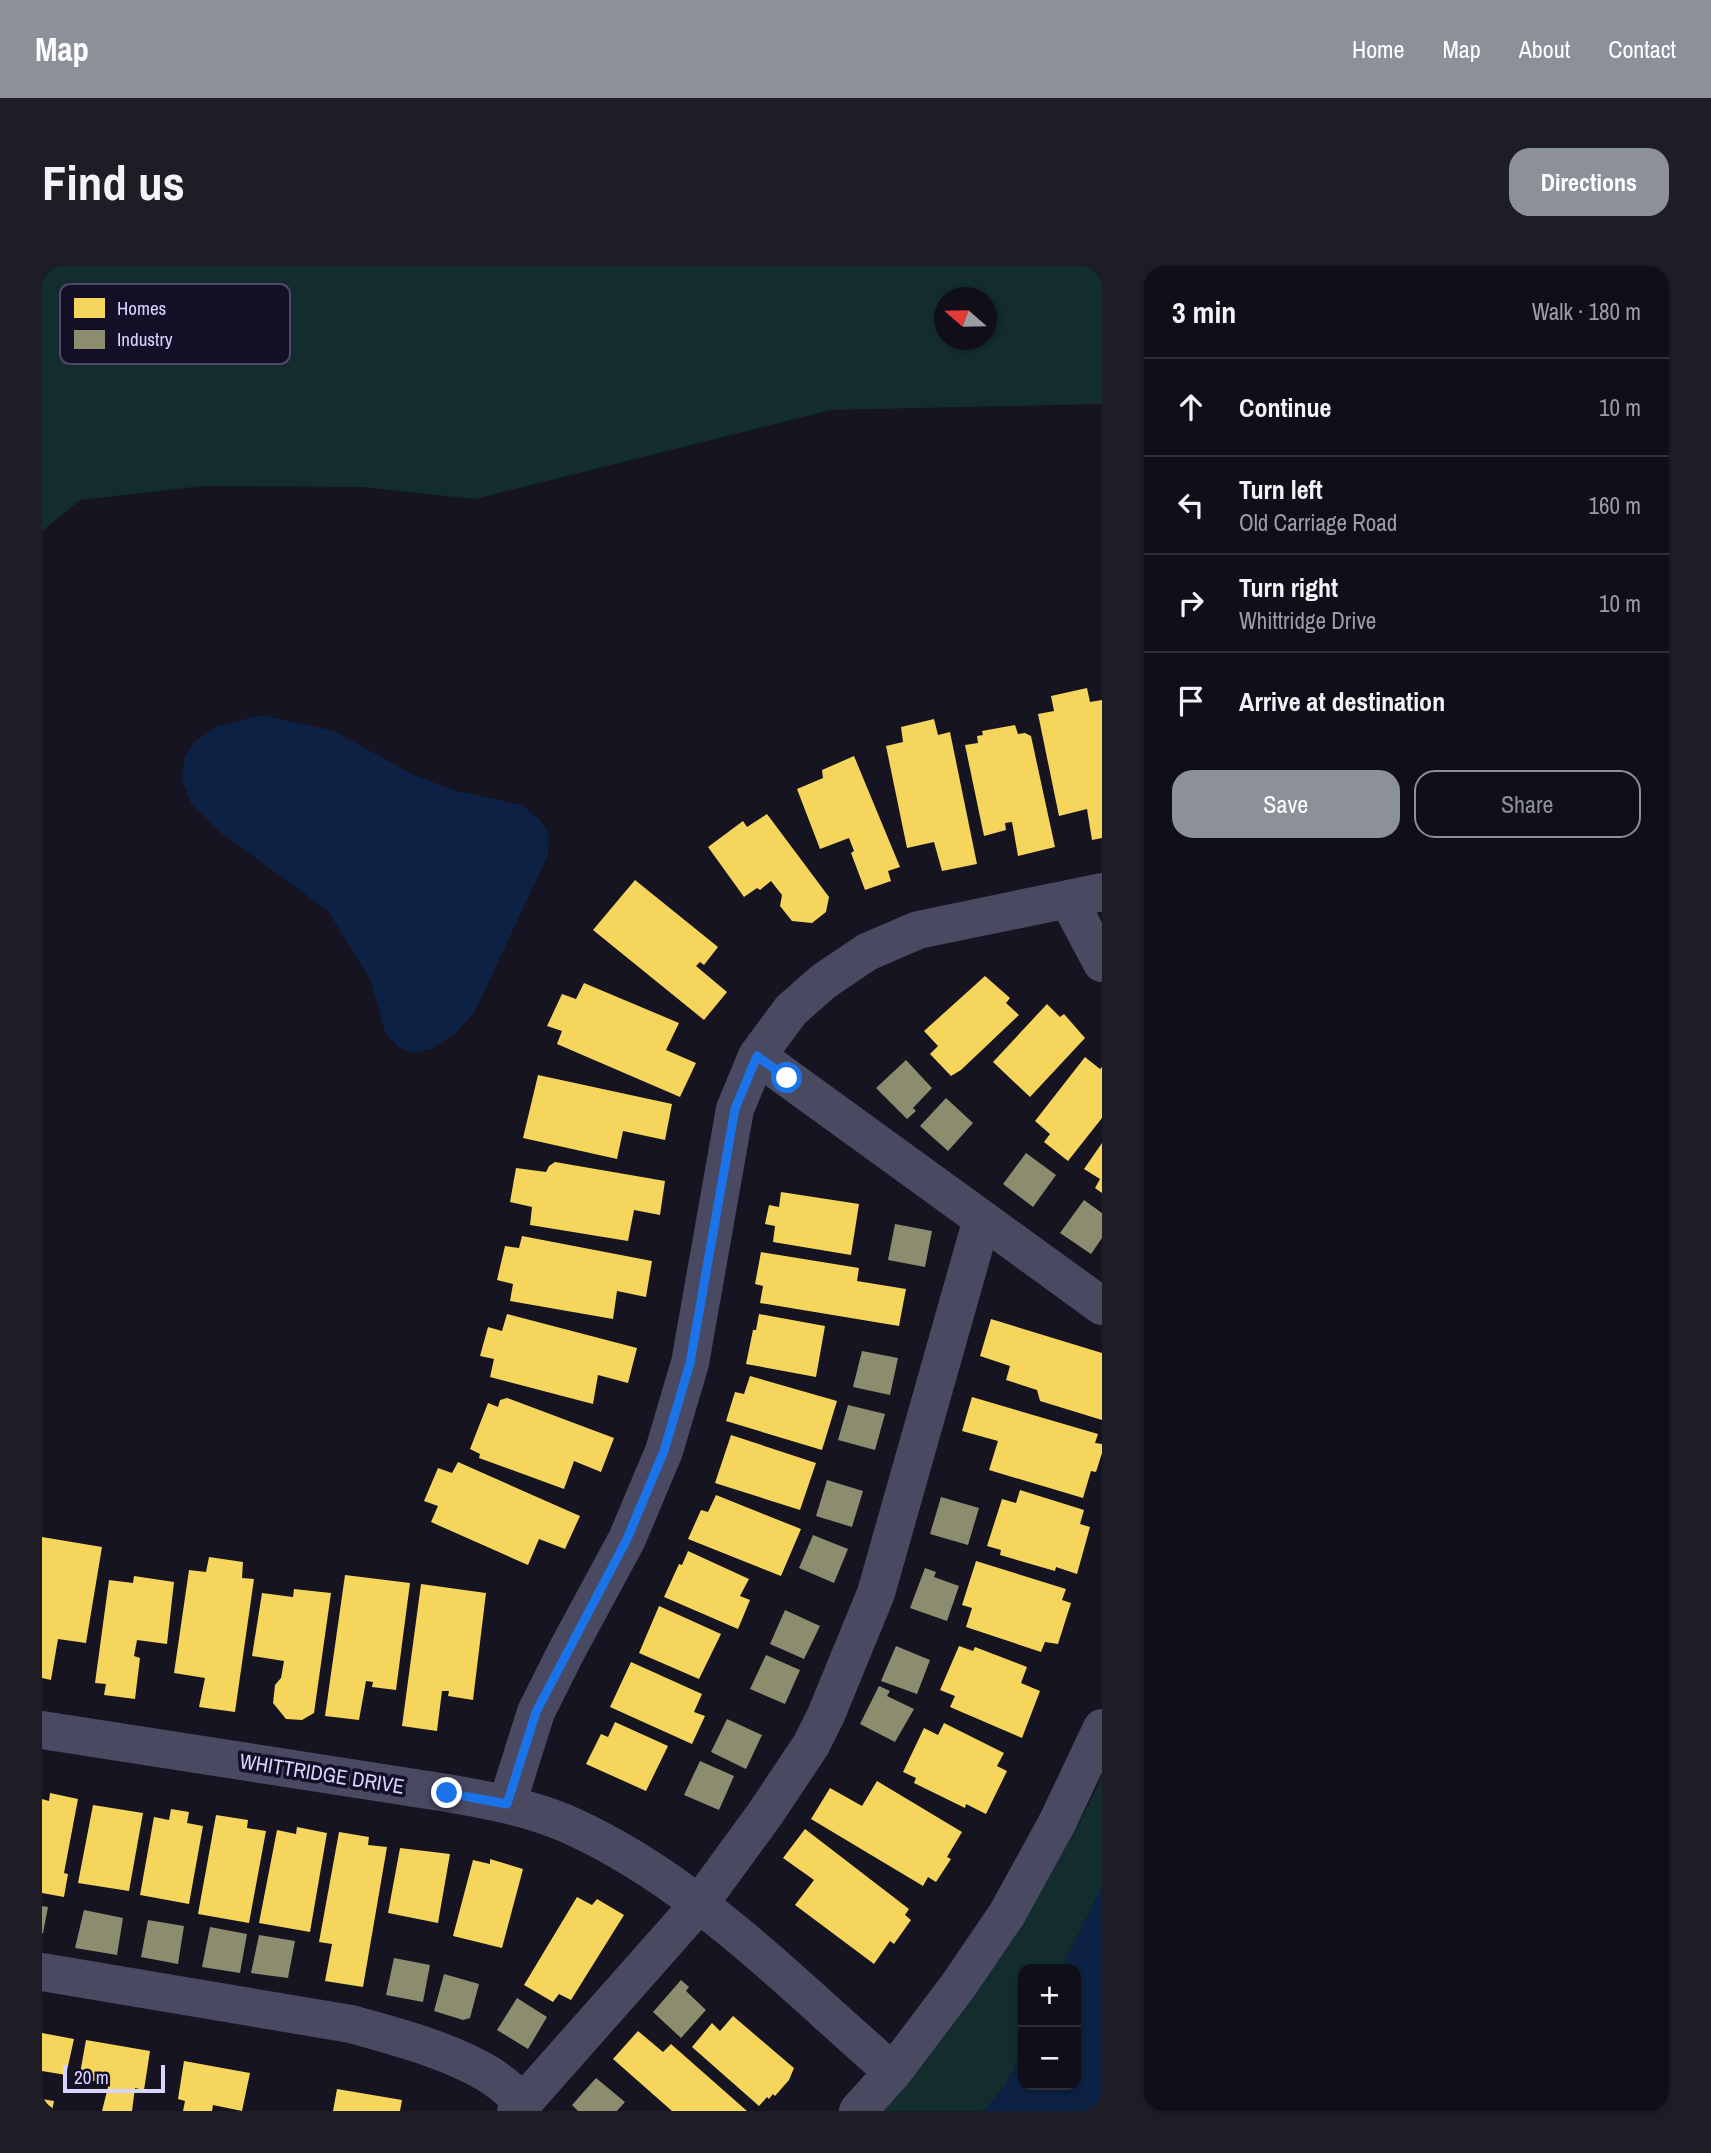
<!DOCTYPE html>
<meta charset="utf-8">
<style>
body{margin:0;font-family:"Archivo Narrow",sans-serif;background:#1e1d26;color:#f1f3f6}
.controls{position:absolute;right:21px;bottom:21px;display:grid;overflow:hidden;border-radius:14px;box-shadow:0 2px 5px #0004}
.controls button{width:63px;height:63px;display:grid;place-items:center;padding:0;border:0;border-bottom:2px solid #302f38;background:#100f19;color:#f1f3f6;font:35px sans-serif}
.compass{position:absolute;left:892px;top:21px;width:63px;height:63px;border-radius:50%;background:#100f19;box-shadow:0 2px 5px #0004;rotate:290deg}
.scale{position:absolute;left:21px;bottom:18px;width:102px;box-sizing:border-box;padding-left:7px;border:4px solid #d9d4ff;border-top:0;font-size:19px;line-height:24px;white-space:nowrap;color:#d9d4ff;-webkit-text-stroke:5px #130f26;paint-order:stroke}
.stop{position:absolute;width:21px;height:21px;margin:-16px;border:5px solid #1a73e8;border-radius:50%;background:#fff}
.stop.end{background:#1a73e8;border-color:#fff;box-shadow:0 2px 7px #0008}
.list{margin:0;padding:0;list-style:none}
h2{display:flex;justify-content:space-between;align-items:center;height:91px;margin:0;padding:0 28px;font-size:30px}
h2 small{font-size:23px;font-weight:400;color:#9c9ca2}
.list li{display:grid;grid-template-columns:46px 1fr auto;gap:21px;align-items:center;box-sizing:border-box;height:98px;padding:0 28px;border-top:2px solid #302f38}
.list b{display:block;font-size:26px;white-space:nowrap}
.list p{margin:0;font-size:23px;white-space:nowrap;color:#9c9ca2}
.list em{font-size:23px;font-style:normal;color:#9c9ca2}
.actions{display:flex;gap:14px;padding:21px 28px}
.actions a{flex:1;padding:16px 0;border:2px solid #8c9099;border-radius:21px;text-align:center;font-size:24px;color:#8c9099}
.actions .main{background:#8c9099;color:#fff}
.icon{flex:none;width:38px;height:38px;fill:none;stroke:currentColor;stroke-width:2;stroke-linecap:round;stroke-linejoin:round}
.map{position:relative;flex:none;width:1060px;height:1845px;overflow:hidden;border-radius:21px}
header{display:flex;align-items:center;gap:42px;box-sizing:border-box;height:98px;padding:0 35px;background:#8c9099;color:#fff}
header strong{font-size:33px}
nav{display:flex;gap:38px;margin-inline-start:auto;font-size:24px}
.intro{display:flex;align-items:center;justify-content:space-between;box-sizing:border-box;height:168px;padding:0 42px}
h1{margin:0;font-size:49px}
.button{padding:18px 32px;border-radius:21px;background:#8c9099;color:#fff;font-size:24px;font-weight:700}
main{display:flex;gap:42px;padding:0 42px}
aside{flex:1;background:#100f19;border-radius:21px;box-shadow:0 2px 5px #0004}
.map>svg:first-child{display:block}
.green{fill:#132c2d;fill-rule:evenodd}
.water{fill:#0d2144}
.homes{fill:#f6d55c}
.industry{fill:#8c8c6e}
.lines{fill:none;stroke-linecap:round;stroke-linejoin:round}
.minor{stroke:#4a4962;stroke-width:38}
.route{stroke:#1a73e8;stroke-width:9}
.labels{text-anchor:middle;stroke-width:7;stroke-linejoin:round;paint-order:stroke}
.street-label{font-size:21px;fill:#d9d4ff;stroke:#130f26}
.key{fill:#130f26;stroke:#4e4a67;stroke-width:2}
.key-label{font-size:19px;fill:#d9d4ff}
</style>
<header>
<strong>Map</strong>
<nav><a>Home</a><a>Map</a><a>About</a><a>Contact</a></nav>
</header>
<div class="intro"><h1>Find us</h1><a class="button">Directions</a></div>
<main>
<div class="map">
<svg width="1060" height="1845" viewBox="0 0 1060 1845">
<rect width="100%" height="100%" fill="#161421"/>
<path class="green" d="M0,0h1060v138l-271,6 -356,89 -114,-12 -158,-1 -123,14 -38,31zM902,32h42v42h-42z
M1060,1509v336h-220c71,-80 131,-166 181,-260 14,-25 29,-50 39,-76zM981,1703h53v116h-53z"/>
<path class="water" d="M219,449l73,16 78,43 41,16 69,15 19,16 8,14 -1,20 -74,158 -20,21 -23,15 -18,4 -15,-6 -12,-13 -16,-55 -42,-68 -108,-79 -29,-29 -9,-24 3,-23 10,-15 21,-14z
M1060,1620v225h-119l22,-25 18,-38v37h53v-116h-15z"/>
<path class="homes" d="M1045,422l3,14 12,-2v138l-10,2 -5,-31 -28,7 -21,-102 16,-3 -3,-15z
M892,453l4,16 12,-3 27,132 -35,7 -8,-29 -27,6 -21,-102 17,-4 -2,-15z
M973,459l3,9 7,-1 6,3 24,111 -37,9 -6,-34 -7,1 1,7 -22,6 -19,-91 13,-2 -1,-7 6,-1 -1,-4z
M812,490l46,111 -12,4 3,10 -26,9 -14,-37 3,-2 -5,-13 -29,11 -23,-60 26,-11 -1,-8z
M725,548l62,83 -3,15 -14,11 -20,-2 -12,-15 2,-11 -11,-14 -11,9 -3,-2 -13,9 -36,-50 35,-26 4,6z
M593,614l83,67 -14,18 -4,-3 -4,4 31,26 -23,28 -111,-90z
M943,710l25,22 -4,5 13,12 -58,55 -10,6 -21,-22 8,-8 -14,-15z
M542,717l95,40 -13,27 30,13 -16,34 -123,-53 5,-13 -15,-5 15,-32 14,5z
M1005,738l13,13 4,-3 21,24 -55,59 -37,-35z
M1043,791l15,12 2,-2v51l-34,43 -24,-19 6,-8 -15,-13z
M496,809l134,29 -7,36 -42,-9 -6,28 -94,-21z
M1060,877v50l-7,-5 5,-9 -16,-10z
M513,896l110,19 -5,34 -26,-5 -6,31 -98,-16 2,-18 -22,-5 6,-34 30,4 3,-6z
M739,926l78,12 -8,51 -78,-13 2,-16 -10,-2 4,-19 10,2z
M480,970l130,25 -6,36 -29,-6 -4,28 -103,-18 3,-17 -16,-4 8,-34 14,2z
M719,986l98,16 -2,13 49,8 -7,37 -139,-23 3,-17 -8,-2z
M465,1048l130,34 -9,35 -30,-8 -5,29 -103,-27 4,-18 -14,-3 8,-29 14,4z
M717,1048l66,12 -9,51 -70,-13 7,-34h3z
M949,1053l111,34v67l-62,-19 -3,-11 -31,-10 4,-14 -30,-10z
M708,1110l87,25 -15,49 -96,-29 9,-29 9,2z
M930,1131l126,37 -3,9 7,1v9l-6,19 -5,-1 -8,27 -94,-28 9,-29 -36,-10z
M465,1132l107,40 -13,34 -27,-11 -10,28 -85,-31 1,-4 -10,-5 18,-46 10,4 2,-7z
M689,1169l85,28 -16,47 -85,-27z
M416,1196l122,54 -15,33 -26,-10 -11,26 -97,-43 7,-16 -14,-5 14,-33 14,5z
M978,1224l64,20 -4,14 10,3 -13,47 -21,-7 -1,4 -55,-16 1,-5 -14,-4 15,-47 14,4z
M674,1229l85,34 -20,47 -93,-37 13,-29 7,2z
M0,1271l60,10 -16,96 -28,-4 -7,41 -9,-2z
M646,1285l61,28 -9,17 10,4 -12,29 -74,-32 15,-33 3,1z
M167,1291l34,5 -1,16 12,1 -19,133 -36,-5 6,-29 -31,-5 15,-103 17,2z
M934,1295l90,28 -4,11 9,3 -13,41 -13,-2 -4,10 -75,-25 6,-19 -10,-3z
M303,1309l65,8 -14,107 -24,-3 1,-5 -7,-1 -7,39 -34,-4z
M92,1310l40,6 -7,62 -30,-4 -3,16 6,2 -5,41 -31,-4 2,-11 -11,-1 14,-103 24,3z
M379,1318l65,9 -13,107 -25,-4 1,-5h-7l-5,40 -35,-5z
M252,1323l37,4 -17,120 -12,7 -16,-1 -13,-16 2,-18 6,-7 3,-17 -32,-5 10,-63 31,4z
M617,1340l62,28 -22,45 -60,-26z
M917,1380l14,5 2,-4 52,20 -6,16 19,8 -18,47 -72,-31 5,-11 -15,-6z
M589,1396l71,32 -8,18 11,4 -13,28 -82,-37z
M573,1456l53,24 -22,45 -60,-27 15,-30 7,3z
M902,1457l60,30 -7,13 10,5 -21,43 -20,-10 -1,4 -51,-25 2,-5 -13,-6 21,-44 14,7z
M835,1515l85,51 -15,25 4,2 -15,23 -8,-5 -5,9 -112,-67 19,-31 32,18z
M8,1527l28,6 -14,74 4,1 -4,23 -22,-4v-94l7,2z
M51,1539l50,8 -14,78 -51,-8z
M129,1543l18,3 -2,11 16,3 -14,78 -49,-9 14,-78 15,3z
M174,1549l32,5 -1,8 19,3 -17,92 -51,-9z
M255,1561l30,6 -17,99 -51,-9 18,-93 19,4z
M763,1563l104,80 -4,6 6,5 -17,24 -4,-3 -16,23 -79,-59 19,-25 -31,-22z
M297,1566l30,5 -1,8 19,2 -24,140 -38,-6 7,-37 -13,-2z
M358,1582l50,6 -12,69 -50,-10z
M448,1593l33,10 -21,79 -49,-12 20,-76 17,4z
M535,1631l15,8 5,-6 27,16 -53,85 -12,-6 -6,8 -29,-17z
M691,1750l61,52 -5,12 -14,16 -2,-2 -4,5 -2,-2 -8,9 -67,-59 20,-24 8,8z
M596,1765l25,21 8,-8 76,67h-75l-59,-52z
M0,1767l32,6 -8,36 -24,-4z
M44,1774l64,11 -6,39 -9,-2 -3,23h-30l7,-28 -30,-4z
M142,1795l66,12 -8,38 -29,-6 -1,6h-29l2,-10 -7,-2z
M295,1823l65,11 -2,11h-67z
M0,1833l12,2 -2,10h-10z"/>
<path class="industry" d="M864,794l26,28 -19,20 3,3 -9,8 -31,-31z
M904,832l27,25 -25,28 -28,-25z
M984,887l30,22 -23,32 -30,-23z
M1042,934l18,13v25l-11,16 -31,-21z
M853,958l37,7 -7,36 -37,-7z
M820,1085l36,7 -8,37 -37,-8z
M806,1139l37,9 -10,36 -37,-10z
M785,1214l36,11 -11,36 -36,-11z
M899,1231l38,11 -11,37 -38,-11z
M771,1269l35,14 -14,34 -35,-15z
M883,1302l11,4 -2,5 25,9 -12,35 -37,-13z
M743,1344l35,16 -16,33 -34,-15z
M854,1380l34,14 -13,34 -36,-13z
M724,1389l34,15 -15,34 -35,-15z
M837,1420l11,5 -3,5 27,13 -19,33 -35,-18z
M685,1453l35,16 -16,34 -35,-17z
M658,1495l34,15 -15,34 -35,-15z
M0,1640l6,1 -5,26h-1z
M42,1644l39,8 -6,37 -42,-7z
M106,1654l36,6 -6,38 -37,-7z
M168,1661l37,7 -7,39 -38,-6z
M217,1669l36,6 -7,37 -37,-5z
M352,1692l36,7 -7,37 -37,-7z
M402,1708l35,10 -9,34 -7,2 -29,-9z
M639,1714l8,7 -3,4 20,19 -25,28 -28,-26z
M475,1732l30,19 -19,32 -31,-19z
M554,1812l29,24 -8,9h-39l-6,-6z"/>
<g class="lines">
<path class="minor" d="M1026,633l34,64
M715,790l345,250
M0,1464l405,63c40,7 80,14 118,30 126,55 225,160 328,249
M465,1538l29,-92 30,-60 61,-113 37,-88 26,-88 45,-254 22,-53 34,-46 33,-29 43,-29 51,-22 184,-38
M0,1706l309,52c46,13 98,26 139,51 12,8 23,18 34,27
M474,1845l184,-208 65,-89 46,-69 15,-30 50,-122 106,-374
M816,1845l35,-39 65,-86 49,-72 50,-91 45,-95"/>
</g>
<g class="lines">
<path class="route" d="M405,1527l60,11 29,-92 91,-173 37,-88 26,-88 45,-254 22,-53 30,22"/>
</g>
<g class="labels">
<g class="street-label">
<text transform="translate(280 1508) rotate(9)" y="7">WHITTRIDGE DRIVE</text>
</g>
</g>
<rect x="18" y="18" width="230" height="80" rx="10" class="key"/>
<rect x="32" y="32" width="31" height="20" fill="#f6d55c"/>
<rect x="32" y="64" width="31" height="19" fill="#8c8c6e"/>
<g class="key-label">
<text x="75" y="49">Homes</text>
<text x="75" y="80">Industry</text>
</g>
</svg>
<div class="controls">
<button>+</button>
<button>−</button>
</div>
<svg class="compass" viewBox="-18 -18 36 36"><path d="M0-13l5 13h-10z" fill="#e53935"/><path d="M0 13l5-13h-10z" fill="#9c9ca2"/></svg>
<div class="scale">20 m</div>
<div class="stop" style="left:745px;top:812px"></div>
<div class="stop end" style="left:405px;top:1527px"></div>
</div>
<aside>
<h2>3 min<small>Walk · 180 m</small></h2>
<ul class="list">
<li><svg class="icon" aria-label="ahead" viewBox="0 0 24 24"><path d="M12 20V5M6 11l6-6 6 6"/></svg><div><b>Continue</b></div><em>10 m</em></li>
<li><svg class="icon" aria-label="left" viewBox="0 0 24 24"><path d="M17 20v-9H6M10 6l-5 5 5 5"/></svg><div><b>Turn left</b><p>Old Carriage Road</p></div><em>160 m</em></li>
<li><svg class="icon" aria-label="right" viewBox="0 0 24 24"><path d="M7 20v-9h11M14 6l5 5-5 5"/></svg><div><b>Turn right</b><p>Whittridge Drive</p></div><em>10 m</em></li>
<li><svg class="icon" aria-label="arrive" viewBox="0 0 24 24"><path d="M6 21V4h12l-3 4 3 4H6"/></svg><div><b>Arrive at destination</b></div></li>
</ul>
<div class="actions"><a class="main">Save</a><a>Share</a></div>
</aside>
</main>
